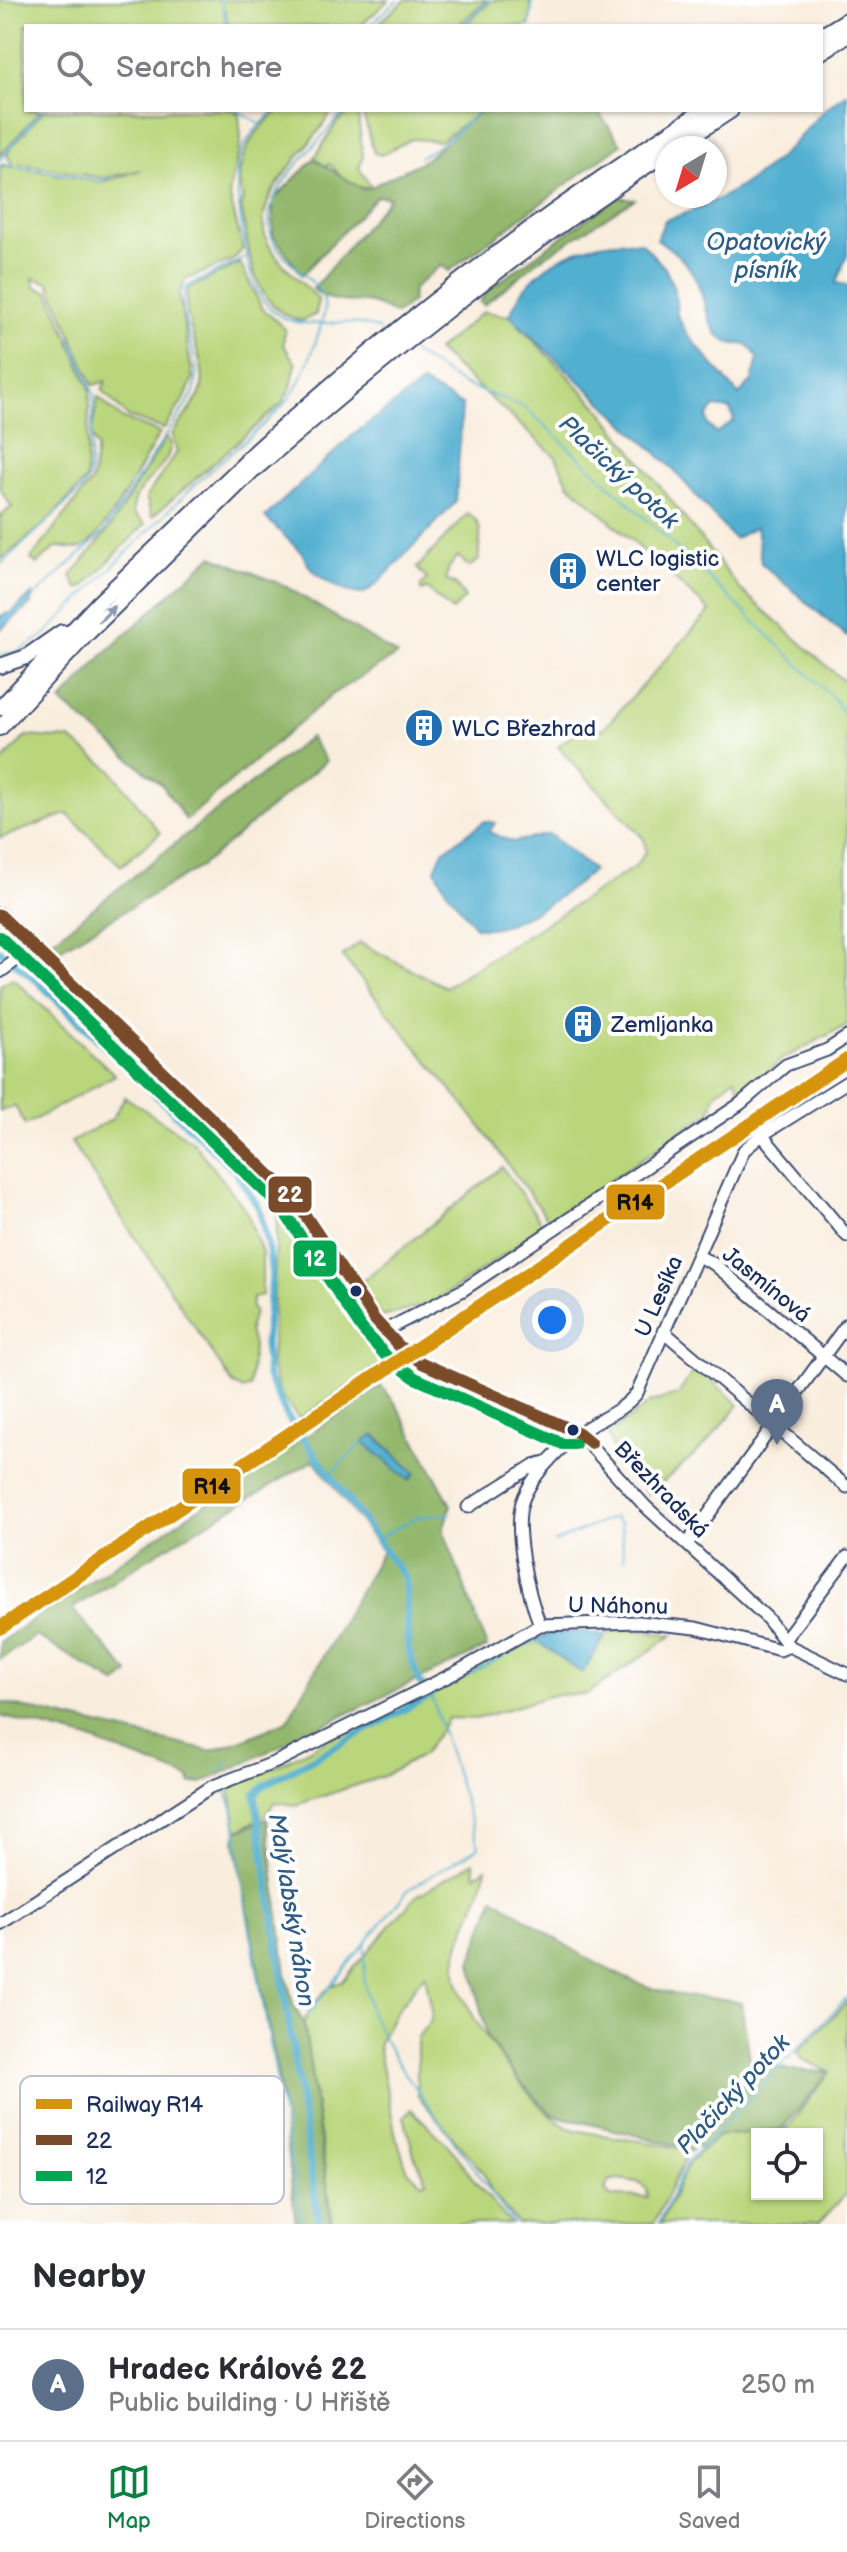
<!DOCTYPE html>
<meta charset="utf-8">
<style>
body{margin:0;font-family:"Balsamiq Sans",sans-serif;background:#f2f2f3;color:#2b2b33}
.controls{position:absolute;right:24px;bottom:24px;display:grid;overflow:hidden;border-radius:0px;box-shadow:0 2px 6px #0004}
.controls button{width:72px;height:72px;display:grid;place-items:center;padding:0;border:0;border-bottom:2px solid #e1e1e2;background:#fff;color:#2b2b33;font:40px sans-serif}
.compass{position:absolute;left:655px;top:136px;width:72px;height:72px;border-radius:50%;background:#fff;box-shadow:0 2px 6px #0004;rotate:218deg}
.you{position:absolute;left:552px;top:1320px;width:28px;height:28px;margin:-20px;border:6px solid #fff;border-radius:50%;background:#1a73e8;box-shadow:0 0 0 12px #1a73e833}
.badge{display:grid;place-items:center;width:52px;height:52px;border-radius:50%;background:#0b8043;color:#fff;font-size:26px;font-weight:700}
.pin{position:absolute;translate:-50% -66px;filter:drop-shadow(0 2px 4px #0008)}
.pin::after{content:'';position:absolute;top:42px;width:28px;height:24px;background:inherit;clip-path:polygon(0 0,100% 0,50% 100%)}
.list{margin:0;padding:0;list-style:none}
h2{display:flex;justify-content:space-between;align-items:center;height:104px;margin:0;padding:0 32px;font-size:34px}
h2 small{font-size:26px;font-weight:400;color:#7c7c81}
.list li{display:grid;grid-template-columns:52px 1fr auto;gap:24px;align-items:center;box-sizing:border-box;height:112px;padding:0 32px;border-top:2px solid #e1e1e2}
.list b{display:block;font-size:30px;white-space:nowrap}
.list p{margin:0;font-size:26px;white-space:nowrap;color:#7c7c81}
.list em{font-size:26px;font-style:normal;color:#7c7c81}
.icon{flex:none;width:44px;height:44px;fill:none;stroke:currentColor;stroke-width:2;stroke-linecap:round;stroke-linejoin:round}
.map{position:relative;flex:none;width:847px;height:2224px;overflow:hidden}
.search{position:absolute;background:#fff;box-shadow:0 2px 6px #0004;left:24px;right:24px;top:24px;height:88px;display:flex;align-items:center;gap:20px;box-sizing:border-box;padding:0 28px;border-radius:0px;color:#7c7c81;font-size:30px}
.sheet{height:216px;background:#fff}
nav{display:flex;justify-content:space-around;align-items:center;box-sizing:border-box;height:112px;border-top:2px solid #e1e1e2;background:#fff;font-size:22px;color:#7c7c81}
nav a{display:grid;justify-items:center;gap:4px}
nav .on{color:#0b8043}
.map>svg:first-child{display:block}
.green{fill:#bad67c;stroke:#6a826d;stroke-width:2;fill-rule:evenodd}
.forest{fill:#93b76c;stroke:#577365;stroke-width:2;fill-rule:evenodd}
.water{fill:#51afd0;stroke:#366f97;stroke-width:2;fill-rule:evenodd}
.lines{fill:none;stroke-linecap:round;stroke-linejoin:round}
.stream{stroke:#51afd0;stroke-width:2}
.canal{stroke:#51afd0;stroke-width:7}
.minor-casing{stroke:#3c4c71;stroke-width:15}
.major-casing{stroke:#3c4c71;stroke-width:18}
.highway-casing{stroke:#3c4c71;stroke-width:20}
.minor{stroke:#fff;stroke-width:11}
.major{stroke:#fff;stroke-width:14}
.highway{stroke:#fff;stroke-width:16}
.rail{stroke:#1b2f5e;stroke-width:2;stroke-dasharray:12 6;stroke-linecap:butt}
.bus-1-casing{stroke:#fff;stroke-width:18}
.bus-2-casing{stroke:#fff;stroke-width:18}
.bus-1{stroke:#7a4b2a;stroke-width:12}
.bus-2{stroke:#00a651;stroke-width:12}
.rail-1-casing{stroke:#fff;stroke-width:20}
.rail-1{stroke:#d6940e;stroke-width:14}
.oneway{fill:#8d97ae}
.bus-dot{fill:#1b2f5e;stroke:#fff;stroke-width:3}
.labels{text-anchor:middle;stroke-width:8;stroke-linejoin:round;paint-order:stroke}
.poi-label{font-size:22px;fill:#1b2f5e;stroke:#fff;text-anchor:start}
.street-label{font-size:22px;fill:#1b2f5e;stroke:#fff}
.water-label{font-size:24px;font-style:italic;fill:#2e5c86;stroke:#fff}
.key{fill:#fff;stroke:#bbc1cf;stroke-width:2}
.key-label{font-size:22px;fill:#1b2f5e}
.line-badge{stroke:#fff;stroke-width:3}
.badge-label{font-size:22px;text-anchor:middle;font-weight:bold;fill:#fff}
.pale-badge-label{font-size:22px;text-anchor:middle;font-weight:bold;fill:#111}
</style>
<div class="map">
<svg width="847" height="2224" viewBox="0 0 847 2224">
<rect width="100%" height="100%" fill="#fff"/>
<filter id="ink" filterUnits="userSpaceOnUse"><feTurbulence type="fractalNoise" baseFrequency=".0125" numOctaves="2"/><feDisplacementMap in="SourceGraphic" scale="16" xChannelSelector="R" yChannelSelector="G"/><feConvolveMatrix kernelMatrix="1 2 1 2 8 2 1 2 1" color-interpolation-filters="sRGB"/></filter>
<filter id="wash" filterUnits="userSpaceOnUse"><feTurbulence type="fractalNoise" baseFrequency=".006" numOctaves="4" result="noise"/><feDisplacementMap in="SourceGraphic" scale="32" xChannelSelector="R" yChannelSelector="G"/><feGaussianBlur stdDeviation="1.8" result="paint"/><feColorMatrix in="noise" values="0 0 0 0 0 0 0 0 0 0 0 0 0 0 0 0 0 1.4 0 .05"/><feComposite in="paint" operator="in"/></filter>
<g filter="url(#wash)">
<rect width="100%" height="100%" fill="#f9eddd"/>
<path class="green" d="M0,0h389l-29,26h-131l-4,-16 -1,16h-198v84h14l-40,46z
M405,0h81l-29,26h-81z
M492,0h37l3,11 -4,15h-64z
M44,110h189l6,4 2,26 -12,54 14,55 -10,11 -48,20 -6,16 14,82 -7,18 -22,33 -36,-12 -26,-27 4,-9 -13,4 -44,-102 -16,-5 2,9 14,5 41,97 -4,91 -40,43 -46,37v-44l12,-9 -12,-18v-323l14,1 -7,-11 3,-7zM21,164l82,14 38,-8 -38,12 -83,-14z
M279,110h53c-18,39 -87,86 -64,133 10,20 34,39 50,56l-2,15 -14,7c-52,-12 -52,-71 -61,-115 4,-12 -2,-14 -2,-25 0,-31 18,-52 40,-71z
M362,110h119l-40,31 -30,-2 -30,16 -7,-2z
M351,112l7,3 5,44 -4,9 12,19c-20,3 -29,-9 -41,-23l-7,2 -8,-9 22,-35z
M240,263l22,45 23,21 -2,15 13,20 -5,23 -10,17 -129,113 -6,-20 31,-45 -5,-17c6,-11 24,-32 28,-41 12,-28 -21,-73 -12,-105z
M483,312l27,4 89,92 141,181 107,95v341l-65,34 -40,36 -7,-17 -19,15 -6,19 -160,110 -76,-104 -132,-162 18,-13 85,44 190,-120 11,-16 -2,-12 -86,-92 30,-25 14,8 108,-119 -142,-128 -12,-26 -119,-107z
M98,397l23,21 39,15c-14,21 -56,107 -79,115 -8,3 -17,-2 -25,-1l-19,17 -6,-5 61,-79 5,-32 -6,-12z
M166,437l5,6c-2,29 -40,41 -38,70l12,11 -61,63 -6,2 -7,-13 40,-50z
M468,513c20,16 9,25 11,47l-10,7 -11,-11 -9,11 -3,13 9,4 10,14 -13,13 -26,-23 -4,3 -2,-4 7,-8 -10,-11z
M26,736l44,3 41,31 49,63 -39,33 -54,-52 -67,24v-74z
M13,978l102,97 -90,50 -10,-19 -15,5v-126z
M125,1097l67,44 54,69 16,43v42l-9,3 -2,9 3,5 -5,18 4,16 -3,41 -7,3 -10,-6 -162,-242 41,-23z
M502,1167l43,60 -112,76 -51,14 -22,-34z
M278,1198l43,53 71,106 -93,62 -19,-25 -9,-30z
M696,1366l43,39 -35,41 -55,48 -34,-41 -7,-18 43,-33 27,-7z
M611,1627l62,8 -86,59 -34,1 -77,24 -28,-1 -24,36 -40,22 -88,29 -22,-3 -7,13 -30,16 -7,-44c104,-44 198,-109 304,-148l48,34z
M474,1862l1,13 11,-7c-4,36 -32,67 -30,104 1,35 83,147 116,157 19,6 106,16 113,21v9l-32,65h-135l-26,-31 -9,-21 -66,-77v-57l14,-18 1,-9 -7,-37 -31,40 -16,31 18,92 12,34 14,12 5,-2 -13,-26 -10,-39 7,-7c15,16 37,33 49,51 14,23 33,43 51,64h-178l-29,-201c5,-15 23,-40 38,-41l73,-85zM618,2179l19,3 10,7 1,8 -38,-1 -5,-6 4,-9z
M847,2002v191l-29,31h-158l29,-62 29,-26 69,-7 43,-57 -28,-13 -4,-7zM757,2134h60v60h-60z"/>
<path class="forest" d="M481,110h116l24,34 -172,127 -8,-6 -28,24 -1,13 -16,12c-9,-4 -21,-12 -32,-12 -20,-1 -34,2 -51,-13l77,-92 -13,-1 -75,79 -29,-40v-35l41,-41 50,31 7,-3 54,-27z
M617,197l18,2 -96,61 -55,45 -4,-3 8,-12z
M212,556l73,30 112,69 -63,38 -148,127 -24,-35 -101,-83 43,-48z
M310,737l16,24 -126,106 -149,87 -3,-10z
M381,1386l15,18 55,101 -8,24 44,118 -285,136 -11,1 -1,-6 -104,-40 -86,-22v-14l210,49 36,-12 41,-18 95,-170 -68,-91 -170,101 -72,48 57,64 -12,11 -81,-48 -36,23v-17zM375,1435l40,38 -6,7 -20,-16z
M267,1819l19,154 7,32 11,18 28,201h-36l-17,-142 -44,-240 2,-11z
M494,1897c52,35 117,84 180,97 22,4 45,3 67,9l9,56 39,11 41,2 -48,57 -64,7 -14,13 -9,-4 -5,7 -10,-6 -127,-31 -32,-32 -34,-46 -16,-75z"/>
<path class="water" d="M847,93v162l-11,28 11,2v352l-86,-74 -5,-36 -22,12 -64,-73 -160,-150c16,-51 82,-82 132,-73l23,25 10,23 2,24 10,19 52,61 13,-14 6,-23 -11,-14c-44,5 -36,-41 -54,-70 -9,-15 -22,-25 -36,-35l8,-19c46,-13 90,-38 124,-72 21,-21 33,-40 58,-55zM715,407l15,2 4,12 -18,12 -8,-8 -1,-9z
M422,383l40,22 -6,97 -79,82 -14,10c-20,0 -54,-19 -60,-40l-38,-37 88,-82z
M32,594l-1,10 -31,26v-14l12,-4z
M485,821l10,2 -6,9 24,10 36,-8 44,36c-22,22 -86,66 -118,57l-30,-39 -10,-19 8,-18z
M374,1435l41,38 -6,7 -46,-38z
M583,1632l23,3 -24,38 -48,-34 21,-6z"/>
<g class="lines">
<path class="stream" d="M221,0l6,26
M369,26l29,-26
M461,26l28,-26
M530,26l2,-26
M237,110l23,14
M276,110c-16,14 -31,28 -37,49 -7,22 8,113 19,133 6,11 14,20 26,26 29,14 59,-5 96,12
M420,157l28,-17 31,-30
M0,160l42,-50
M0,164l102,17 9,-3
M411,351l51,33 63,23 176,163 134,130 12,20
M0,565l82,-76 7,-12 5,-82 -23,-57
M33,598l70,-65 90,-139c13,-35 -20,-77 -7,-107l63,-31
M0,655l18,-4 24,-14c53,-52 105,-106 159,-158 28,-26 60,-49 85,-77 15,-16 34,-68 38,-89 9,-42 -79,-51 -48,-118 11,-24 44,-54 61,-76l12,-9
M330,1474l33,-32
M377,1539l40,-22 33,-3
M555,1542l59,-25 7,7 3,35
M605,1636l7,-5
M218,1771l10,-9
M225,1788l10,25 9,83 58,328
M365,1943l-1,37 7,34 24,45 119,165
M308,2014l101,-125 70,-42 -48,-152 94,-50 14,-3
M658,2224l29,-62 160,-164"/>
<path class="canal" d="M0,951l37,30 198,190 24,37 10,43 3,25 -7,68 3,33 19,39 118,162 3,71 11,33 12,13 -167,90 -9,9 64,430"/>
</g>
</g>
<g filter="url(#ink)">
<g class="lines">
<defs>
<path id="minor" d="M0,972l33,-24 260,249 82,123 24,26 23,17 157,70 66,73 121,111 23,29 58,28
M762,1135l85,-53
M698,1256l16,8 133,112
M384,1331l79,-41 277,-186 46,-39 41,-15 20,-13
M663,1331l184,156
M468,1507l66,-42 15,-4
M687,1544l160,-220
M540,1625c-11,-28 -29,-100 -16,-128 10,-24 33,-46 52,-62 21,-16 44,-21 61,-42l107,-243 18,-15 85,101
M784,1640l63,-83
M0,1924l211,-137 65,-25 179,-89 85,-48 98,-3 58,6 84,22 9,-4"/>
<path id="major" d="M0,666l26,-9 36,-25
M0,708l99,-106 150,-143
M0,728l87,-94 169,-167
M0,915l33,33"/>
<path id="highway" d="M821,37l26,-16
M821,51l26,-16
M672,148l58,-38
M249,459c142,-130 296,-246 457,-349
M256,467c132,-114 265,-221 411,-316"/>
</defs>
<use href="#minor" class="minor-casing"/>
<use href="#major" class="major-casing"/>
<use href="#highway" class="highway-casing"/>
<use href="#minor" class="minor"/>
<use href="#major" class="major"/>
<use href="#highway" class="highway"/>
<path class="rail" d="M0,1635l847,-570"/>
<defs>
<path id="bus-1" d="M0,915l293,282 82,123 24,26 23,17 157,70 12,10"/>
<path id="bus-2" d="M0,937l281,270 81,122 26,29 27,20 148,66h12"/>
</defs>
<use href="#bus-1" class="bus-1-casing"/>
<use href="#bus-2" class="bus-2-casing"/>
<use href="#bus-1" class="bus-1"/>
<use href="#bus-2" class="bus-2"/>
<defs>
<path id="rail-1" d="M0,1628l847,-568"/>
</defs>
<use href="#rail-1" class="rail-1-casing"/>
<use href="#rail-1" class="rail-1"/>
</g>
<defs><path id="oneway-solid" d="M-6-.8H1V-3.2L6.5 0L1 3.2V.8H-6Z" transform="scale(2)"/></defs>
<use class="oneway" href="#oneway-solid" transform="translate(107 614) rotate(-45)"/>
</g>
<defs>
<symbol id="building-disc" viewBox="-11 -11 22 22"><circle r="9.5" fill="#1f6fb2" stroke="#fff"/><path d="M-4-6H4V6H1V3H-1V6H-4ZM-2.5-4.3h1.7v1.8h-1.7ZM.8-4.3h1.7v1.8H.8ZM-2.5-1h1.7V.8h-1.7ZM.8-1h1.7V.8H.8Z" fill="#fff"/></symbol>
</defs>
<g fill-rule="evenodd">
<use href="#building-disc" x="546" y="549" width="44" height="44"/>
<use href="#building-disc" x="402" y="706" width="44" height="44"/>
<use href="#building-disc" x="561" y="1002" width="44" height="44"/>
</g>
<g class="bus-dot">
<circle cx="356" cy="1291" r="7"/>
<circle cx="573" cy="1430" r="7"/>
</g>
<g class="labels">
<g class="poi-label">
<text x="596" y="566">WLC logistic<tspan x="596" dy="25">center</tspan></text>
<text x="452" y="736">WLC Březhrad</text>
<text x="611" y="1032">Zemljanka</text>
</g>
<g class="street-label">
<text transform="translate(767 1284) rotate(39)" y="8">Jasmínová</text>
<text transform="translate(658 1296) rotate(-66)" y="8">U Lesíka</text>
<text transform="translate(662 1489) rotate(46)" y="8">Březhradská</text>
<text transform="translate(618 1605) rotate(1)" y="8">U Náhonu</text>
</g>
<g class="water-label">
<text x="766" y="250">Opatovický<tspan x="766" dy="28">písník</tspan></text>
<text transform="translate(619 472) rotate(43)" y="8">Plačický potok</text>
<text transform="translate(292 1910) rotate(81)" y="8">Malý labský náhon</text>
<text transform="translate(733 2094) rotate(-47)" y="8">Plačický potok</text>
</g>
</g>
<rect x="20" y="2076" width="264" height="128" rx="12" class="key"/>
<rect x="36" y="2099" width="36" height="10" fill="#d6940e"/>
<rect x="36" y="2135" width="36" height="10" fill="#7a4b2a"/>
<rect x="36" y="2171" width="36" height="10" fill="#00a651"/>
<g class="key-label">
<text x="86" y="2112">Railway R14</text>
<text x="86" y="2148">22</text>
<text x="86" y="2184">12</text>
</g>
<g class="line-badge">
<rect x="267" y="1175" width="46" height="39" rx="8" fill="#7a4b2a"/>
<rect x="605" y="1183" width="61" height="38" rx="8" fill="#d6940e"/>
<rect x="292" y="1239" width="46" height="39" rx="8" fill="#00a651"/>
<rect x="181" y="1467" width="61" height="38" rx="8" fill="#d6940e"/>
</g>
<g class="badge-label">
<text x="290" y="1202">22</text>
<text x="315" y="1266">12</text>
</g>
<g class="pale-badge-label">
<text x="635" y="1210">R14</text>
<text x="212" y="1494">R14</text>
</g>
</svg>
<div class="controls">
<button><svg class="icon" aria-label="locate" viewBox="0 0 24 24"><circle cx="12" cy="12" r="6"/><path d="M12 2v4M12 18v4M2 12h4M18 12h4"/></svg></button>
</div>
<svg class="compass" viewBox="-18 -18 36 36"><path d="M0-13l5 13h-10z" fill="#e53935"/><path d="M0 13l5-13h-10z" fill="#7c7c81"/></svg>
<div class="you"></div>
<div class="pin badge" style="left:777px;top:1445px;background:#5c6f8a">A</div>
<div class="search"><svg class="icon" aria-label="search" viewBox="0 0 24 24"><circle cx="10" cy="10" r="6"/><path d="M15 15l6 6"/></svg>Search here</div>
</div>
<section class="sheet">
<h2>Nearby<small></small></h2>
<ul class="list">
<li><span class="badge" style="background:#5c6f8a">A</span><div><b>Hradec Králové 22</b><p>Public building · U Hřiště</p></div><em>250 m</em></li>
</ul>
</section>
<nav>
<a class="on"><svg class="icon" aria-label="map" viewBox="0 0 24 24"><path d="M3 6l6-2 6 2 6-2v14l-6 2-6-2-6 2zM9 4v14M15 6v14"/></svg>Map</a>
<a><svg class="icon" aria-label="directions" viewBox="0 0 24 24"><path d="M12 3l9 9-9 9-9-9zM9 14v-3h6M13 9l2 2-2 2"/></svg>Directions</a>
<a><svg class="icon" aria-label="saved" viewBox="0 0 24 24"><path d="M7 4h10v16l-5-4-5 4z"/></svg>Saved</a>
</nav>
